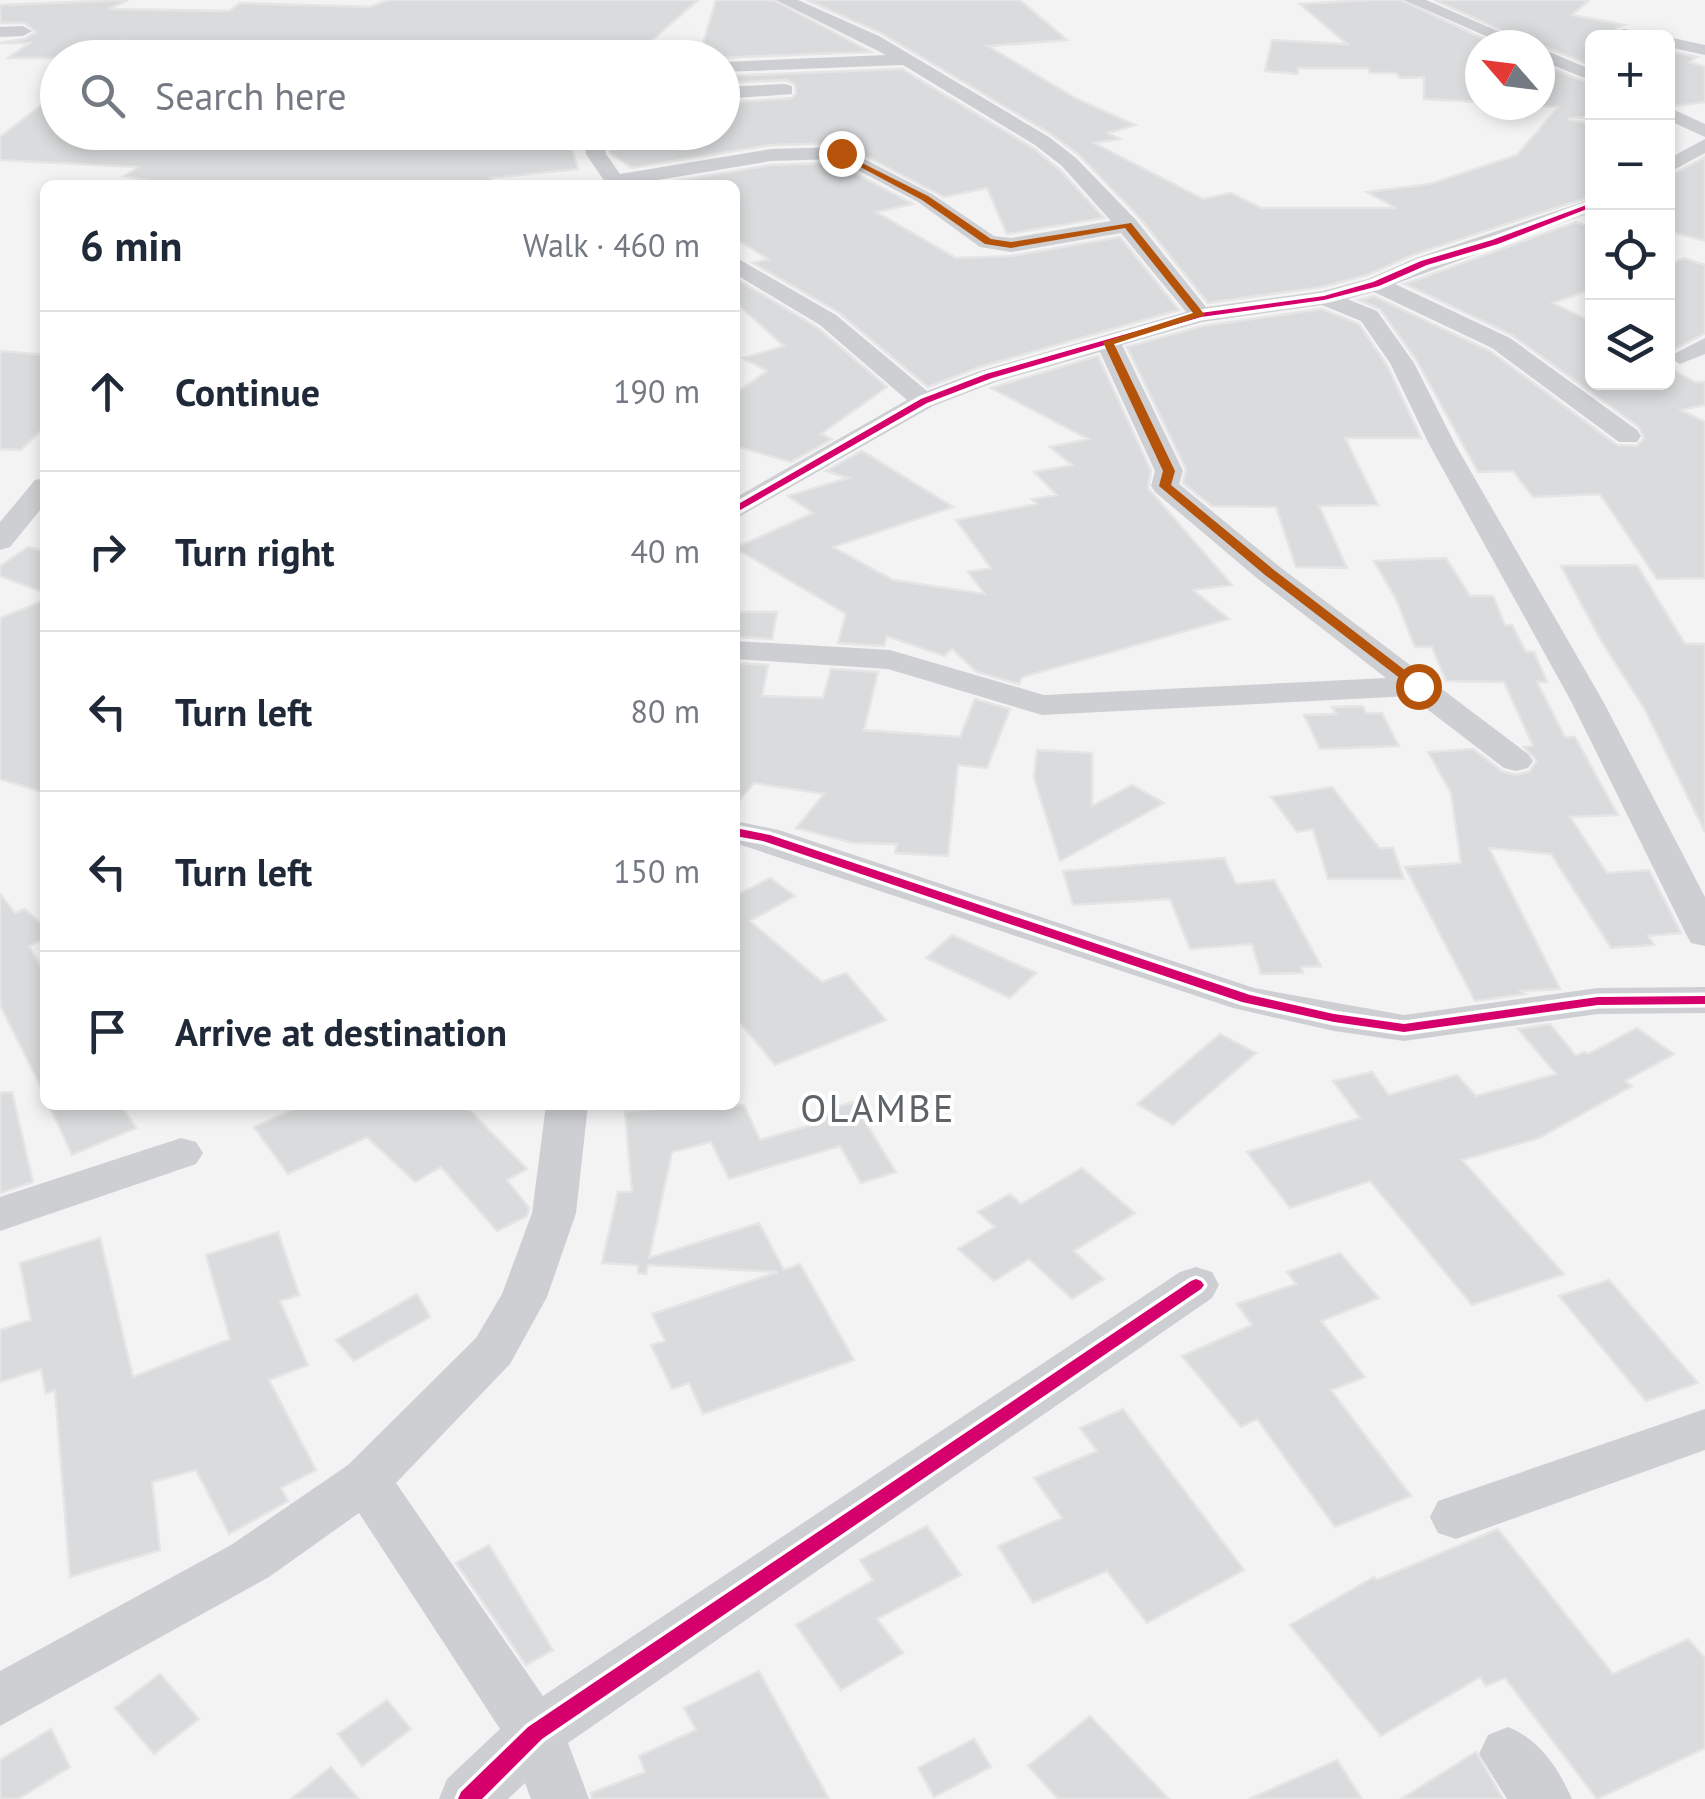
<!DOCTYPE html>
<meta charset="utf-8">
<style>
body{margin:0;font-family:"PT Sans",sans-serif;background:#f2f2f3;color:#1f2937}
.controls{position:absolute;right:30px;top:30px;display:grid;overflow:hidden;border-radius:15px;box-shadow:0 5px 15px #0003}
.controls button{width:90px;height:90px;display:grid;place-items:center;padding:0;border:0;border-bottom:2px solid #e0e1e3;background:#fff;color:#1f2937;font:50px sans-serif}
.compass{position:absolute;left:1465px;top:30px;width:90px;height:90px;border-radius:50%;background:#fff;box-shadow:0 5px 15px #0003;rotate:298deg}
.stop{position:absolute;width:30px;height:30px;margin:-22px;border:8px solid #b45309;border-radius:50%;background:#fff}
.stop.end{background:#b45309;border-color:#fff;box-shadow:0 2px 10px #0008}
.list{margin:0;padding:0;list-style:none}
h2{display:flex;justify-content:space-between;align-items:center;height:130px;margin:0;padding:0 40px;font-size:42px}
h2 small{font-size:32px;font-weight:400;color:#747a83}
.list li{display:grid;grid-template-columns:65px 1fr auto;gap:30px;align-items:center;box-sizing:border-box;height:160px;padding:0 40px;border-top:2px solid #e0e1e3}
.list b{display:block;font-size:38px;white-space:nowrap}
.list em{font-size:32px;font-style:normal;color:#747a83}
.icon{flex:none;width:55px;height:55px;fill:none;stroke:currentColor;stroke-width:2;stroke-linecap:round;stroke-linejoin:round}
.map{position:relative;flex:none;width:1705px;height:1799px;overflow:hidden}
.search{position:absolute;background:#fff;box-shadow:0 5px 15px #0003;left:40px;top:40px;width:700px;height:110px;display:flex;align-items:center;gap:25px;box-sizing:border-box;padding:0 35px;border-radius:55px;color:#747a83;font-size:38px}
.panel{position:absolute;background:#fff;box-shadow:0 5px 15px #0003;left:40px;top:180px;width:700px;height:930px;border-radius:15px}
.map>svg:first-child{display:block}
.building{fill:#d9dbdc;stroke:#e5e5e6;stroke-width:2.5}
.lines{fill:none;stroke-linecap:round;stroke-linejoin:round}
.street{fill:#cdcfd2;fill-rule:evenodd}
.cycleway-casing{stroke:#fff;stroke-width:7}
.cycleway{fill:#d6006c;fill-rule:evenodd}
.route{fill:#b45309}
.labels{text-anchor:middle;stroke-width:8;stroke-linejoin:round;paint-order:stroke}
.quarter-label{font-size:38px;letter-spacing:2.5px;fill:#5e6368;stroke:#fff}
</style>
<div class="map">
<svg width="1705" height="1799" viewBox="0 0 1705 1799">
<rect width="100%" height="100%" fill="#f3f3f3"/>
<path class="building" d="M128,0l-19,9 120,2 11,-8 130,4 18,-7h310l-66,58h-287l9,-7 -156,-10v17h-96l23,-18 -50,18h-67l22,-15h-30l25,-4 11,-7 -11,-9h-25v-18z
M716,0h57l98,52 -159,6 -9,-15z
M807,0h213l47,40 -79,6 89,53 58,26 -27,8 12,6 -26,4 109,56 28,-6 30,15h135l-29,-16 63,-8 87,-29 41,-48 -27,-2h9v-41l52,20v32l-24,3 24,5v72l-177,58 -48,21 -45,12 -114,16 -69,-86 -60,-62 -28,-21 -170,-101z
M1369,0h32l96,45h-17v57l-56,-3v-22l-24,1 -4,-5h-26l-2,-5h-70v6l-33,-3 7,-31 75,4 -47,-40z
M1435,0h154l-17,15 52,10 -8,3 -1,10h-23v28l-51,-21h-8z
M1668,51l29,6 -7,5 15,5v35l-29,4 -8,-3z
M902,69l131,79 26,21 45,49 -97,16 -20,-46 -43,9 -103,-54 -71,2 -138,23 -22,-15 -3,-21h115v-29l70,-5 4,-4 -1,-10 -9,-4 -64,3v-7z
M58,92v40h521l2,11 -12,-5 9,31 -88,9 8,7h-327l-47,-9 14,-9 -138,-7v-23z
M1705,157v84l-37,-10v-54z
M836,163l77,41 -37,8 80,46 56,-2 108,-19 59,73 -200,57 -51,20 -90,-75 -85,-49 15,-4 -33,-21v-53l-72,-2 108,-18z
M1576,222l16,5v62l-39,14 39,19v60h76v-15l27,15h10v23l-24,5 24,12v156l-48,1 -57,-85 -67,3 -20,-26 -35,1 -61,-111 -37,-52 -21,-9 15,-4 116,55 127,94 20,1 7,-8 -5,-11 -127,-92 -107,-51z
M1684,258l21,7v68l-37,20v-88z
M735,278l83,50 69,59 -66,47 11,5 -41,23 -56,-16v-52l32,-23 -24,-13 41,-12 -49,-44z
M1322,309l37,15 28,41 34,73h-76l33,67 -59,1 28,62 -51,-1 -20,-60 -64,-1 -29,-23 3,-14 -59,-122 76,-21z
M0,351l45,4v72l-24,23 -21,-1z
M1098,356l53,115 -3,17 84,97 -39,5 36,29 -207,58 -3,7 -42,-12 -25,-23 -8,7 -57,-20 -3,10 -46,-3 8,-29 -111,-66 78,-35 -25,-17 60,-18 -22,-7 36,-20 91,56 -120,40 60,33 92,14 -17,-22 23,-4 -35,-48 81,-16 -5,-5 25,-4 -23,-23 38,-7 -22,-18 38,-8 -97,-51z
M28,547l17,4v42l-45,-17v-10z
M1446,558l24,38h23l12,29h7l14,27h8l13,30h-10l28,55h10l43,78 -48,2 37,56 42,-3 32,63 -33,3 6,9 -43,3 -60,-94 -62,-6 71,141 -39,2 4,3 -50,7 -70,-134 56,-4 -10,-70 -23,-41 45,-3 29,22 13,4 14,-3 8,-11 -13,-14 9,-1 -29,-64 -58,-1 -14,-34h-17l-19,-48 -22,-38z
M1637,565l48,79h20v188l-61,-124 -42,-66 -41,-76z
M45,600v193l-45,-14v-161z
M735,612h42l-5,27 -37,-2z
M735,663l33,2 -6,31 61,2 8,-29 47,3 -14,58 96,7 15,-38 35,10 -23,59 -29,-3 -10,91 -53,-3 2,-9 -44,-1 -57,-15 28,-34 -70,-11 -19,23z
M1363,706l3,7h16l17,33 -79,3 -16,-34 32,-1 -4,-7z
M1037,750l55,3v53l40,-21 32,18 -104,58 -26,-83z
M1332,787l47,61h14l11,31h-76l-15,-50 -16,3 -26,-35z
M1224,858l12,26 38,-4 47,86 -20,1 2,6 -42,1 -9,-30 -62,5 -20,-50 -97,6 -10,-34z
M770,878l25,18 -45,25 72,61 24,-9 40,47 -111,45 -40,-48v-121z
M0,894l15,19 10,-4 20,18v12l-16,7 16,28v121l-45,-90z
M952,935l84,38 -26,25 -84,-40z
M1550,1024l26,32 8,-4 4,2 49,-26 37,26 -49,27 7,5 -93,52 -77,22 102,114 -92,31 -102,-124 -80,27 -43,-56 113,-34 -27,-37 39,-9 17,23 68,-20 19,21 80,-22 -38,-45z
M1220,1034l36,19 -83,72 -36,-21z
M12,1092l21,90 -33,11v-100z
M853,1102l43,70 -35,11 -21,-37 -111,33 -18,-37 -39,10 -23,106 110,-35 25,47 16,-6 54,96 -151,54 -14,-31 -17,6 -21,-44 14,-4 -13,-27 126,-42 -130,-7 -2,9 -8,-1v-8l-36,-2 16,-71h14l-7,-80 65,-7h54l16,35 65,-19 -5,-9z
M49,1105h72l15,23 -64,27z
M303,1105h162l62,64 -20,11 22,28 -2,8 -30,15 -56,-64 -26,15 -48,-45 -79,37 -34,-47z
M1082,1168l53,45 -61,38 30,28 -32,20 -43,-40 -35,22 -36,-32 37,-22 -17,-15 32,-18 11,10z
M278,1232l21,63 -19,6 28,64 -39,15 47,90 -35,18 7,13 -59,33 -33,-64 -44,12 8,68 -90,27 -15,-187 -9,4 -5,-25 -41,13v-52l31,-10 -11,-57 80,-25 33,139 97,-38 -24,-84z
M1340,1253l39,45 -58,23 44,56 -34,13 80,106 -76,31 -78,-108 -16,8 -59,-71 70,-31 -15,-21 59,-20 -9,-12z
M1609,1280l89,103 -52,18 -87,-105z
M417,1294l13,23 -76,44 -18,-21z
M1123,1409l121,161 -97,53 -40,-52 -74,32 -35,-57 64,-28 -28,-40 63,-27 -17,-23z
M927,1526l34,49 -84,44 26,34 -62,37 -45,-65 77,-45 -13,-20z
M1498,1529l115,145 75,-35 17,19v90l-108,51 -92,-121 -19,8 -6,-9 -99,59 -91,-111 84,-48 3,3z
M489,1545l64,105 -27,15 -70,-102z
M759,1671l70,128h-237l-1,-6 54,-21 -6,-16 57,-26 -12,-22z
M160,1674l39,45 -45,35 -39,-46z
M387,1700l24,29 -49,37 -24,-32z
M1090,1716l79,83h-111l-30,-33z
M51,1729l19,38 -52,32h-18v-39z
M974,1739l17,28 -57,30 -16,-29z
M1476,1752l27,47h-102z
M1337,1760l25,39h-113z
M331,1767l28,32h-68z"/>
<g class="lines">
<path class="street" d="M776,0h22l81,36 170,101 27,21 60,62 70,87 117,-16 45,-12 48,-21 176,-59v13l-197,72 115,54 127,92 4,6 -4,6h-18l-127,-94 -118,-56 -27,7 30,12 37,52 41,81 149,259 101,194v49l-14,-3 -5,-9 -114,-231 -143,-259 -39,-81 -29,-42 -39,-16 -120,17 -80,23 61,126 -4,13 101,83 248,187 5,7 -5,7 -12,3 -12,-3 -94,-72 -368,19 -154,-46 -153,-10v-18l155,9 154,45 342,-17 -128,-99 -103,-87 -4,-6 4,-15 -55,-119 -102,29 -65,25 -198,113v-21l172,-98 -87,-75 -85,-51v-17l101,58 91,76 53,-20 206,-59 -65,-79 -110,19 -31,-5 -62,-45 -81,-43 -66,2 -143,24h-21l-21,-31 -3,-22h20l3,22 14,20 151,-25 70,-2 91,47 62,42 17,2 100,-17 -49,-55 -27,-21 -132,-80 -181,7v-10l164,-7z
M1404,0h22l104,45h-24z
M0,27l23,-1 9,5 -9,5 -23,1z
M1625,29l24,5 2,4h-32v-8z
M1668,37l37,8v10l-37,-8z
M1540,48l52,22v11l-52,-21z
M785,84l7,2v8l-70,5v-12z
M1668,107l37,17v13l-37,-17z
M1705,139v14l-37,20v-14z
M1705,338v16l-25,10 -12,-7z
M45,478v26l-35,43 -10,3v-28l35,-42z
M735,821l44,9 475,158 150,27 194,-27 107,-1v26l-107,1 -194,27 -70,-10 -101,-23 -498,-165z
M546,1105h42l-12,108 -29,84 -37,67 -114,119 147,213 637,-424 16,-5 16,5 7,13 -7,13 -644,445 21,56h-58l-6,-16 -17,16h-69l8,-20 53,-50 -141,-216 -90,64 -269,149v-55l231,-126 117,-80 128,-127 26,-44 30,-81z
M181,1138l15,4 7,11 -7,11 -196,67v-34z
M1705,1409v41l-249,89 -18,-6 -8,-16 8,-16z
M1508,1727c31,12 51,42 64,72h-65l-28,-45 9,-19z"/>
<defs>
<path id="cycleway" d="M1592,203v4l-94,37 -71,21 -48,21 -55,14 -123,17 -209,61 -65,25 -192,110v-7l186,-107 65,-25 214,-61 124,-17 49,-14 48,-21 71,-21z
M735,828l35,7 480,160 84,19 70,10 194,-27 107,-1v8l-107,1 -194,27 -70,-10 -92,-20 -479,-161 -28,-5z
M1196,1279l5,2 3,4 -3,4 -659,450 -60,60h-24l3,-7 67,-65 663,-446z"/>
</defs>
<use href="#cycleway" class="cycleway-casing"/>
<use href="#cycleway" class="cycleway"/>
</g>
<path class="route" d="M838,151l90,45 63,43 20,3 120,-19 74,92 -91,29 61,127 -4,14 103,85 149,114v5h-9l-149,-114 -106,-89 4,-15 -60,-129 90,-29 -68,-85 -114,20 -26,-4 -63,-44 -84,-45z"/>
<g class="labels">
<g class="quarter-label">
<text x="878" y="1122">OLAMBE</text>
</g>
</g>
</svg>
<div class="controls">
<button>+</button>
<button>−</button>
<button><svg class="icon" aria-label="locate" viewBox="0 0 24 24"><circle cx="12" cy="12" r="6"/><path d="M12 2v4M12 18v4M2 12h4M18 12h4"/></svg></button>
<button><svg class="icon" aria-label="layers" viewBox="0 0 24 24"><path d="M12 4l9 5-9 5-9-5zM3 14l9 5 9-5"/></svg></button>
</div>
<svg class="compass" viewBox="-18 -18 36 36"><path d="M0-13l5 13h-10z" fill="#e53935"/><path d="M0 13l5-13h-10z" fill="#747a83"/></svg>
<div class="stop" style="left:1418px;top:686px"></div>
<div class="stop end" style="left:841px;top:153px"></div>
<div class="search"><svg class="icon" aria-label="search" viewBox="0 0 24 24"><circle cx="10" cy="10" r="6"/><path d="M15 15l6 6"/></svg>Search here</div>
<section class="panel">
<h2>6 min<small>Walk · 460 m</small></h2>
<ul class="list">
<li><svg class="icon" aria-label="ahead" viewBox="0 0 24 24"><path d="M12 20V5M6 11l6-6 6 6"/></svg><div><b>Continue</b></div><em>190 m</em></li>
<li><svg class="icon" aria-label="right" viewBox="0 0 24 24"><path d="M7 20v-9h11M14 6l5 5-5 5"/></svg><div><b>Turn right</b></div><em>40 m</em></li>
<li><svg class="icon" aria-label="left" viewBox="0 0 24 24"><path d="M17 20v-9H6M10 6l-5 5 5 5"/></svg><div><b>Turn left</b></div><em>80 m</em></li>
<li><svg class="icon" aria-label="left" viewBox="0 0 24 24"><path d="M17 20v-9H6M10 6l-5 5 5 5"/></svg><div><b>Turn left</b></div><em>150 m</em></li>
<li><svg class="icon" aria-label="arrive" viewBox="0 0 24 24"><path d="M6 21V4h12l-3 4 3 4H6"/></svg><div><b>Arrive at destination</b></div></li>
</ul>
</section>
</div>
